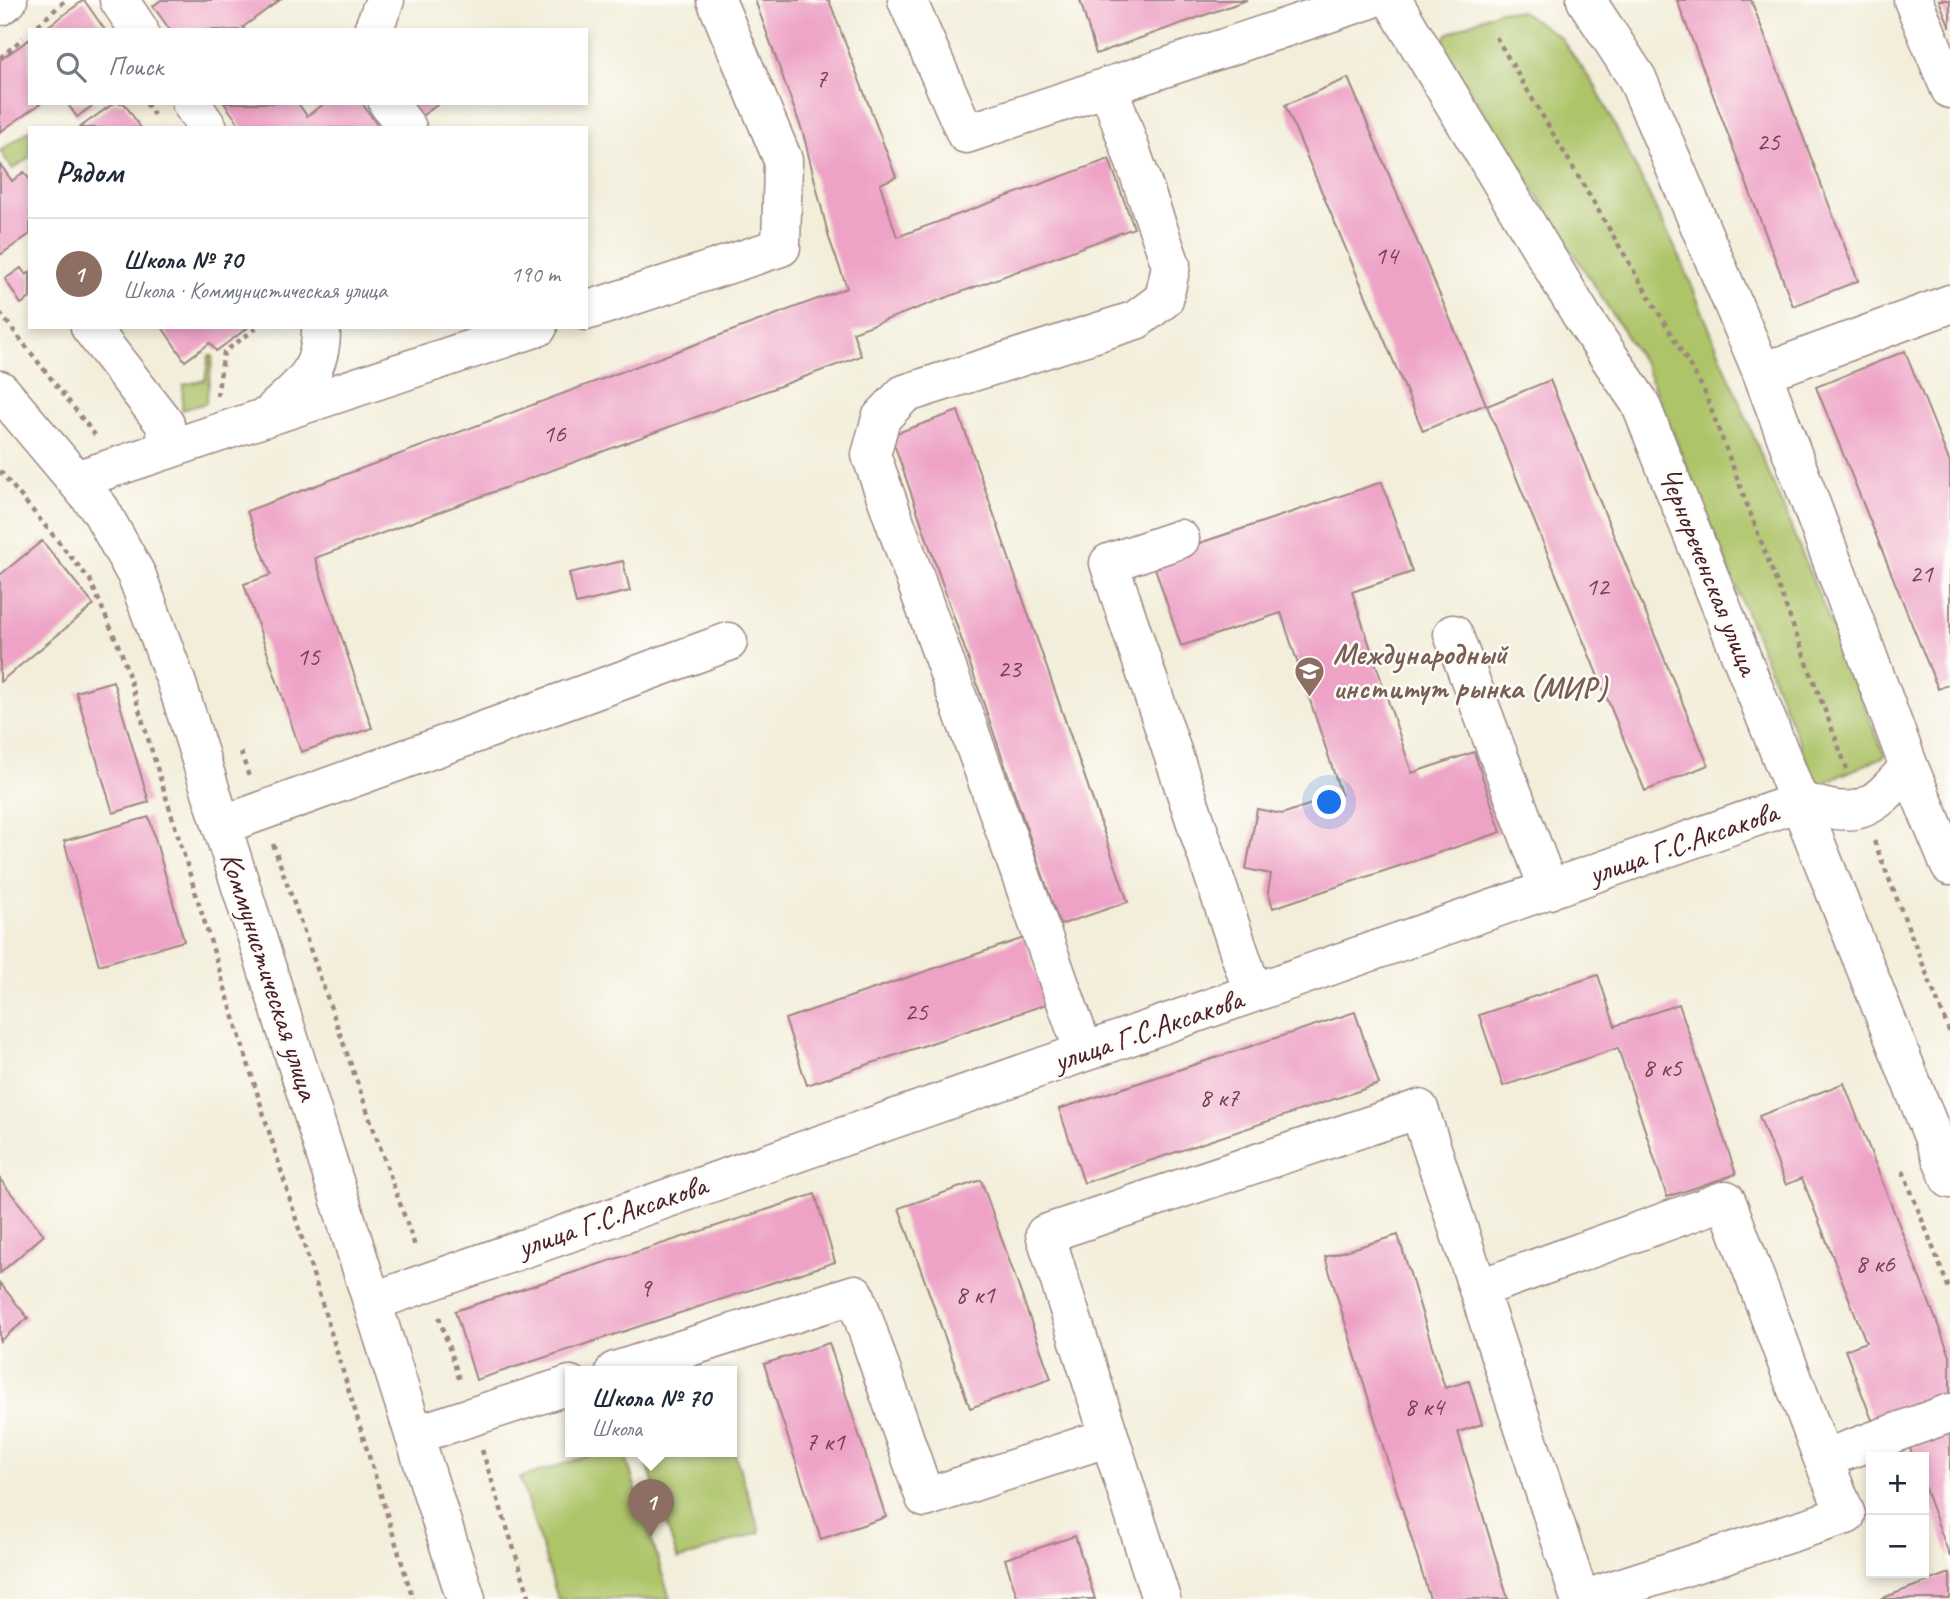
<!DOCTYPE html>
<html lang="ru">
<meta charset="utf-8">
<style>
body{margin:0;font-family:Caveat,sans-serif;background:#f2f2f3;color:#1f2937}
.controls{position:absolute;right:21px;bottom:21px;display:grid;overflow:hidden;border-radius:0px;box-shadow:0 4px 10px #0003}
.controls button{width:63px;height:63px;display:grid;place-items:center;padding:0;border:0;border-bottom:2px solid #e0e1e3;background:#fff;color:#1f2937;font:35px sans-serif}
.you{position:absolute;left:1330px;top:803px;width:24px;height:24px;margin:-18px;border:5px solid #fff;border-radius:50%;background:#1a73e8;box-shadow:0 0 0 10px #1a73e833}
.badge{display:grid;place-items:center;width:46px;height:46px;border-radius:50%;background:#b5179e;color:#fff;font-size:23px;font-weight:700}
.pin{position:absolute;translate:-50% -58px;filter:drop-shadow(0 2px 4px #0008)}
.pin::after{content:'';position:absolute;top:37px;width:24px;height:21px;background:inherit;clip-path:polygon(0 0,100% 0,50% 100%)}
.popup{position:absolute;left:565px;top:1366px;width:172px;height:91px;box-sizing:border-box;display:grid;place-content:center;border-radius:0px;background:#fff;filter:drop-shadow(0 2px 5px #0005);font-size:23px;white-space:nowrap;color:#747a83}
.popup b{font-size:26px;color:#1f2937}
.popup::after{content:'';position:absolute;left:50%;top:100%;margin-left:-14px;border:14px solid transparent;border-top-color:#fff}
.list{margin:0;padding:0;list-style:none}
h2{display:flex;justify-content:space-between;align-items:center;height:91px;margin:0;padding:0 28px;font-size:30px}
h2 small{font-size:23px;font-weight:400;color:#747a83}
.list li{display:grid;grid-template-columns:46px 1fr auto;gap:21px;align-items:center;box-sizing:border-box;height:112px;padding:0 28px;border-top:2px solid #e0e1e3}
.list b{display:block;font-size:26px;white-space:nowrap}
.list p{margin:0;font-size:23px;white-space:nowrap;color:#747a83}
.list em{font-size:23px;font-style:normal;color:#747a83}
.icon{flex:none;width:38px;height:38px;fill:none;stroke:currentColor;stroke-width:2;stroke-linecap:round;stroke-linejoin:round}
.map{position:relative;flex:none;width:1950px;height:1599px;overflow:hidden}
.search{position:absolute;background:#fff;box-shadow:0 4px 10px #0003;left:28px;top:28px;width:560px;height:77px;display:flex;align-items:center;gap:18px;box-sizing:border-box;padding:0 24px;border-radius:0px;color:#747a83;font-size:26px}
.panel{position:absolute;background:#fff;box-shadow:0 4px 10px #0003;left:28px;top:126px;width:560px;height:203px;border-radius:0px}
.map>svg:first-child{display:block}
.green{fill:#adc469;stroke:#7c724a;stroke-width:2}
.building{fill:#eea3c6}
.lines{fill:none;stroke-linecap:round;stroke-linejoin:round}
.minor-casing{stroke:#9e8682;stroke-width:41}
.major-casing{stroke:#9e8682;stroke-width:41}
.path{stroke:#9e8682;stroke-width:4.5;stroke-dasharray:5 5;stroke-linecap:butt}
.minor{stroke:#fff;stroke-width:38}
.major{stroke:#fff;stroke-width:38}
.labels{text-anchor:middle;stroke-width:5;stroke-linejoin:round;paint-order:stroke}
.number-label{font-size:26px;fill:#734052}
.street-label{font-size:30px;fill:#4a1f2b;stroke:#fdfcf7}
.education-label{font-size:30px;font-weight:bold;fill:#785e54;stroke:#fdfcf7;text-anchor:start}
</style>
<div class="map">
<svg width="1950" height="1599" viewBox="0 0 1950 1599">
<rect width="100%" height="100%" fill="#fdfcf7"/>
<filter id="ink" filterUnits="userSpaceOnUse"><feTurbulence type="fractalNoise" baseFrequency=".0143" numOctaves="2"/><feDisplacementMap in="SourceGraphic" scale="14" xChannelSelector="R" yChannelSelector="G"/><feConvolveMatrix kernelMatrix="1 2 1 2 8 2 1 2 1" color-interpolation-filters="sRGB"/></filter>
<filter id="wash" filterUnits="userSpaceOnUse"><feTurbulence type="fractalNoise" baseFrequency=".00686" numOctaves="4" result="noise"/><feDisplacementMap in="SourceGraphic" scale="28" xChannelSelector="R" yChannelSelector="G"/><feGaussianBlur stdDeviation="1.57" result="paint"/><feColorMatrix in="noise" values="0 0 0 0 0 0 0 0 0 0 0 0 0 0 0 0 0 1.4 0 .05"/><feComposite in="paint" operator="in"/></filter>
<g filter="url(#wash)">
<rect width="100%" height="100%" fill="#f3eeda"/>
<path class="green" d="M1499,10l23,2 38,25 37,52 85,173 203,494 -68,30 -171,-419 -204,-321 5,-12z
M30,130v27l-17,12 -13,-18z
M209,356h4l-7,47 -24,7 1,-25 22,-5z
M732,1445l28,87 -82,28 -35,-109h89z
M604,1451h20l46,148h-112l-38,-121z"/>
<g id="blocks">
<path class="building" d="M84,0l21,30h-62z
M161,0h119l-37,27 2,3h-75l-17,-24z
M755,0h74l67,177 -16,7 17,53 212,-78 25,69 -281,104 8,24 -546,202 57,170 -71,24 -57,-168 27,-9 -24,-64 600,-223 -18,-50 -26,-105z
M1080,0h167l-151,54z
M1677,0h74l107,281 -65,25z
M1939,0h11v28z
M30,39v64h11l-41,29v-72z
M1348,78l138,326 -63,27 -138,-326z
M67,103h29l-19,14z
M114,103h10l17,25h-62z
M224,103h74l9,13 18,-13h37l17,25h-137z
M404,103h36l-24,17z
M0,164l12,17 12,-9 6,8v54l-30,21z
M21,268l5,7 4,-3v26l-9,6 -16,-25z
M162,327h87l-33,24 -6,-8 -25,18z
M1905,351l45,112v221l-12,5 -122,-302z
M1550,380l158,385 -63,26 -158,-385z
M958,411l170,491 -68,23 -169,-490z
M1382,482l30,90 -60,20 60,181 62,-21 27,80 -228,76 -5,-16 3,-18 -25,-5 11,-60 25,5 59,-20 -60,-181 -100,33 -29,-87z
M42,541l52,64 -94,77v-107z
M623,561l7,30 -54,13 -7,-31z
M113,681l36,121 -36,11 -37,-121z
M149,817l35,124 -85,24 -35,-124z
M1024,938l23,66 -240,81 -22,-66z
M1598,975l17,51 64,-22 57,170 -69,23 -49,-149 -115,38 -24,-71z
M1355,1012l24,72 -295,99 -25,-74z
M1844,1083l106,273v39l-76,30 -29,-75 21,-8 -64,-164 -16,7 -27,-69z
M0,1179l44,56 -44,38z
M981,1180l70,199 -81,29 -71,-200z
M815,1194l20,68 -359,118 -21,-69z
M1398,1235l47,153 24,-7 13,43 -24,8 50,167h-78l-105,-342z
M0,1283l28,35 -28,23z
M829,1343l57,174 -65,22 -57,-175z
M1950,1433v124l-26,-71v-29h-11l-3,-9z
M1075,1536l20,63h-77l-13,-40z
M1950,1573v26h-70z"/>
</g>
</g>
<g filter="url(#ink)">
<use href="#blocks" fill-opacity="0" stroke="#9e8682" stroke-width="2"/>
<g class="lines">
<defs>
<path id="minor" d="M119,0l20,30
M907,0l59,134 402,-134
M1392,0l191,318 57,85 310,776
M1586,0l51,78 124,292 148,397 41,99
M1913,0l37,89
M0,6l8,-6
M373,30l12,-30
M191,103l17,25
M388,103l19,25
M586,311l195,-64 2,-87 -67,-160
M90,327l75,97 2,26
M1761,370l26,-6 163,-60
M275,409c29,-26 47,-39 46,-82
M76,480l462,-153
M1180,539l-71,24 144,430
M1453,634l96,256
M223,825l505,-183
M1084,1052l-213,-597 10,-37 23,-24 232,-74 28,-21 7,-34 -63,-179
M1478,1289l248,-89 97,259
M374,1301l1427,-500c58,19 69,11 108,-34
M615,1371l240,-77 70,204 184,-61
M415,1435l155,-50
M1161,1599l-116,-365 374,-125 161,490
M1585,1599l261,-84 -23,-56 127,-46"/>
<path id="major" d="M0,390l100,119 37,67 40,108 289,915"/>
</defs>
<use href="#minor" class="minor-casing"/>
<use href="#major" class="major-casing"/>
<path class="path" d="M38,25l28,-25
M1496,37l207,351 146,386
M0,58l23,-20
M146,103l8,12
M0,313l95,122
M217,396l7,-44 34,-25
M0,471l90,109 32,74 291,945
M241,752l8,25
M1874,841l76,192
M273,844l143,405
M1903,1171l47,120
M439,1317l21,64
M482,1450l48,149"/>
<use href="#minor" class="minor"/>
<use href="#major" class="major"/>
</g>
</g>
<defs>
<symbol id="university-pin" viewBox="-11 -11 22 30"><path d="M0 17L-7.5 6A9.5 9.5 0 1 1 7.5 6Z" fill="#8d6e63" stroke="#fdfcf7"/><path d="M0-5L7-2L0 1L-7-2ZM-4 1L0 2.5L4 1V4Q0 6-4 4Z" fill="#fff"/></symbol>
</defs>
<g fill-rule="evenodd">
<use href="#university-pin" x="1292" y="654" width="35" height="47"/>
</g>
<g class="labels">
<g class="number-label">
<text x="821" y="87">7</text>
<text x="1768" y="150">25</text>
<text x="1386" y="264">14</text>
<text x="554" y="442">16</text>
<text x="1921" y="582">21</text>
<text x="1597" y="595">12</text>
<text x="308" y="665">15</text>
<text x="1009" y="677">23</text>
<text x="916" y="1020">25</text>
<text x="1662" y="1076">8 к5</text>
<text x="1219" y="1106">8 к7</text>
<text x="1875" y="1272">8 к6</text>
<text x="645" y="1296">9</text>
<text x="975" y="1303">8 к1</text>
<text x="1424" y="1415">8 к4</text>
<text x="825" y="1450">7 к1</text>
</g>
<g class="street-label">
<text transform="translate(1709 571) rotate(68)" y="10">Чернореченская улица</text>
<text transform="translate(1683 843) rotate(-19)" y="10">улица Г.С.Аксакова</text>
<text transform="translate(270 976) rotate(72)" y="10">Коммунистическая улица</text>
<text transform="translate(1148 1030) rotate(-19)" y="10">улица Г.С.Аксакова</text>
<text transform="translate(612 1216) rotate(-19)" y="10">улица Г.С.Аксакова</text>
</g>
<g class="education-label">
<text x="1333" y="664">Международный<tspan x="1333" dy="34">институт рынка (МИР)</tspan></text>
</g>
</g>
</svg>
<div class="controls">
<button>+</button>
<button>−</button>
</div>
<div class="you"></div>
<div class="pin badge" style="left:651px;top:1537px;background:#8d6e63">1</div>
<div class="popup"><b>Школа № 70</b>Школа</div>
<div class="search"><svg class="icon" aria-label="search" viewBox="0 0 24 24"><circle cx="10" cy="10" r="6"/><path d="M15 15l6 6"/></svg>Поиск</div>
<section class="panel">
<h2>Рядом<small></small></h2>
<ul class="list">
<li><span class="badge" style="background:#8d6e63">1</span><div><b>Школа № 70</b><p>Школа · Коммунистическая улица</p></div><em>190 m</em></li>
</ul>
</section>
</div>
